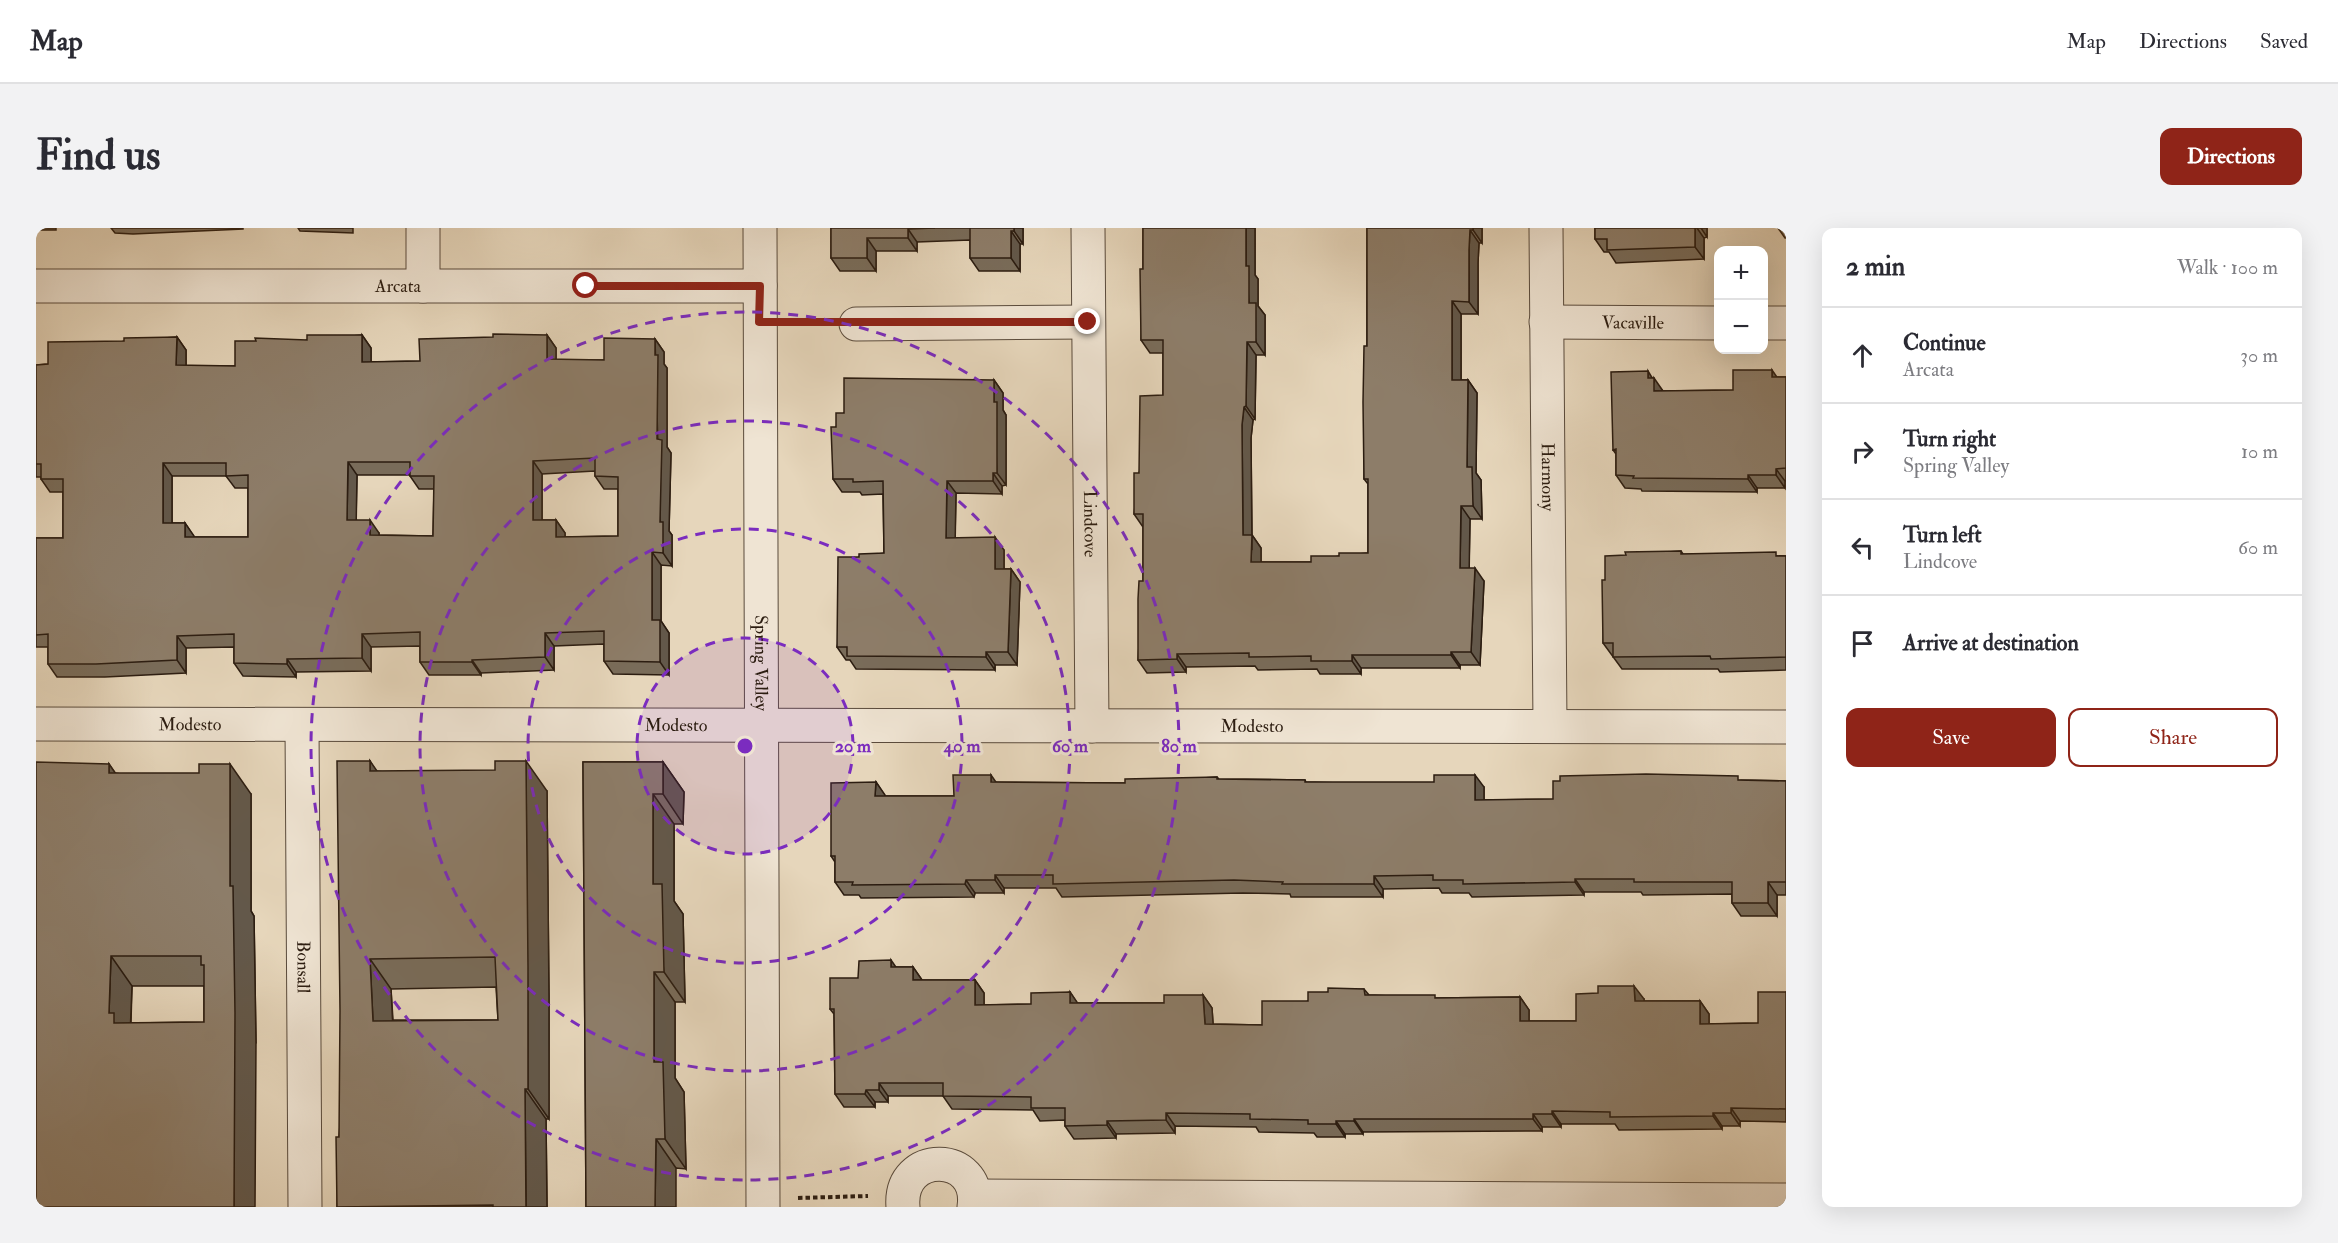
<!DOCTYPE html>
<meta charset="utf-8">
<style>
body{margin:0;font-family:"IM FELL Double Pica",serif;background:#f2f2f3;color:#2b2b33}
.controls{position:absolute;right:18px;top:18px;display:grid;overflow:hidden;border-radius:12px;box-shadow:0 6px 24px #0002}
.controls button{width:54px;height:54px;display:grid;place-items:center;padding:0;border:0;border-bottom:2px solid #e1e1e2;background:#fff;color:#2b2b33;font:30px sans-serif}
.stop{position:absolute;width:18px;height:18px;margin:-14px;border:4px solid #8f2418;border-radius:50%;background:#fff}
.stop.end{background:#8f2418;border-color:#fff;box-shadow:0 2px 6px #0008}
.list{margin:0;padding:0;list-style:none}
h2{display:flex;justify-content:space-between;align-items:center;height:78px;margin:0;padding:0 24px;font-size:26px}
h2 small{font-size:20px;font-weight:400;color:#7c7c81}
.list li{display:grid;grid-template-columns:39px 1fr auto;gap:18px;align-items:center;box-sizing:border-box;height:96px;padding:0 24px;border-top:2px solid #e1e1e2}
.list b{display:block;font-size:22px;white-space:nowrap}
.list p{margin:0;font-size:20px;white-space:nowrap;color:#7c7c81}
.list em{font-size:20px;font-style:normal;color:#7c7c81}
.actions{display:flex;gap:12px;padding:18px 24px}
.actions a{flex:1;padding:14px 0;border:2px solid #8f2418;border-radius:12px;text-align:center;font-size:21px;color:#8f2418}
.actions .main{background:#8f2418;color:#fff}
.icon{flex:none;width:33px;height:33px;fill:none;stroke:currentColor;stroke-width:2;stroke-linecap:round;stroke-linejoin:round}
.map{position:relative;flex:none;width:1750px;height:979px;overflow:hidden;border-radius:12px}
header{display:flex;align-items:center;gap:36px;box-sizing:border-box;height:84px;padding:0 30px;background:#fff;border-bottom:2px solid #e1e1e2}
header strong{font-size:28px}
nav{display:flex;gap:33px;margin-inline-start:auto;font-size:21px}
.intro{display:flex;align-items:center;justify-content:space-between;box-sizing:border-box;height:144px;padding:0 36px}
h1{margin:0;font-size:42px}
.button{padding:15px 27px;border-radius:12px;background:#8f2418;color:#fff;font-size:21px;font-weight:700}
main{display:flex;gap:36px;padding:0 36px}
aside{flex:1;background:#fff;border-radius:12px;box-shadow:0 6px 24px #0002}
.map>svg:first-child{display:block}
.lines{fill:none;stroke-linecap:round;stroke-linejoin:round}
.minor-casing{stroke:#5a4b3c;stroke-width:35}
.path{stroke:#2c1d11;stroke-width:4;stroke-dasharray:4.5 3;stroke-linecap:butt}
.minor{stroke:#efe4d3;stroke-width:33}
.wall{fill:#796c5a;stroke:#2c1d11;stroke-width:1.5;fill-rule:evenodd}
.shaded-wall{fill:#63584a;stroke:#2c1d11;stroke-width:1.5}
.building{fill:#8d7d69;stroke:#2c1d11;stroke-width:1.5;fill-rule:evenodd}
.route{stroke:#8f2418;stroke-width:8}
.ring{fill:none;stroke:#7b2cbf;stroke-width:3;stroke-dasharray:10 8}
.labels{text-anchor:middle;stroke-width:6;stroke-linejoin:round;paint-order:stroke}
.street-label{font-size:18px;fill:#2c1d11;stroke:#efe4d3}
.centre{fill:#7b2cbf;stroke:#efe4d3;stroke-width:3}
.ring-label{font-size:18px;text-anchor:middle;font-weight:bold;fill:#7b2cbf;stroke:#efe4d3;stroke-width:6;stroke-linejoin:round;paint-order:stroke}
</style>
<header>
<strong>Map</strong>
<nav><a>Map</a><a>Directions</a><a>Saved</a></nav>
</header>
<div class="intro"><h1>Find us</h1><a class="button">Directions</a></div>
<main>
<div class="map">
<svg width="1750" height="979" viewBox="0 0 1750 979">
<rect width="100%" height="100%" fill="#e6d6bb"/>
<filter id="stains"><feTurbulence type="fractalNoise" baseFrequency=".00333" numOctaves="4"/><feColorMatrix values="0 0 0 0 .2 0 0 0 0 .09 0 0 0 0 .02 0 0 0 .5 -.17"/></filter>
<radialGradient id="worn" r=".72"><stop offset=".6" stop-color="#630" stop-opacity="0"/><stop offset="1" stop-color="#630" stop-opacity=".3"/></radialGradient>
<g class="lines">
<defs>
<g id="minor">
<path d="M387,0v58"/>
<path id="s1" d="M724,0l3,979"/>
<path id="s2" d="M1052,0l4,498"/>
<path id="s3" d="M1510,0l4,498"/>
<path id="s4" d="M0,58h724"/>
<path id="s5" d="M1510,94l172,1"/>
<path d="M1728,95h22"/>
<path d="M820,96l232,-2"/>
<path id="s6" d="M0,496l1750,3"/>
<path id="s7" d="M266,497l3,482"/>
<path d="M940,968l810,4"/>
<path d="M867,979c-5,-58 79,-56 71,0"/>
</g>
</defs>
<use href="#minor" class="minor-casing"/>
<path class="path" d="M757,95h29
M762,970l70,-2"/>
<use href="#minor" class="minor"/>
</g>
<path class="wall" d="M0,0h20v2h-20z
M75,0h132v1l-110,5 -18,-1z
M262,0h55v5l-53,-2z
M795,0h192v16h-3v27h-41l-9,-13v-18l-53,2v9h-41v20h-36l-9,-13z
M1107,0h112v47l3,4v27l7,9v40h-9l-1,64 -2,1 -2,18 1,97 9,13v14h50l28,-6 29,-3v-69l-4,-5 3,-133v-118h115v15h-3l-1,20v51h-17v66h7l9,13 -1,80 5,7 1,39h-12l-1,49 15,13 -4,84h-20v3h-99v6h-41l-3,-5 -59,1 -3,-4 -69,1v5l-39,1 -9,-13 5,-79v-54l-9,-13 5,-41 24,-78v-42h-13l-9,-13 2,-71z
M1559,0h112v9l-3,1v21l-88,4 -7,-11h-5l-9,-13z
M1742,0h8v10h-1z
M326,107l9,13v14l49,-1 127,-26 9,13v12h48l51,-21 9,13v12l3,4v79l4,6 -2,78 3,4v31l-11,-1v56l8,12v42l-56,-1 -9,-13v-17l-50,2v24l-73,3v2h-52l-9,-13v-16l-49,1v24l-75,1v5l-53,-1 -9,-13v-16l-48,1v25l-81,4h-48l-9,-13v-17h-12v-109h27v-46h-13l-9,-13v-2h-5v-112l12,-1 76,-23 53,-4 9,13v16h49l72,-26zM559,243v5l9,13h14v47l-53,1v-4l-9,-13h-14v-46zM321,247h53v1l9,13h15l-1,47 -54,-1v-2l-23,-13zM136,248h54l9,12h13v49h-54l-9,-14h-13z
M1742,149h8v104h-1v7h-28v4l-115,-1 -1,-2 -16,-1 -9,-13v-21l-3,-4 39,-72 11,13 70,-1z
M958,152l9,13v17l3,5v70l-4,1v8l-46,-1 -1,45 49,12v19h7l9,13 -3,83h-22v5l-139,-1 -6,-9h-4l-9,-13 22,-90 25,-4 -1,-59 -21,1 -2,-3h-18l-9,-13 3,-52 8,-14z
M1645,323l2,3 103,2v114l-66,2 -2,-3h-96l-19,-26 2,-63 21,-25z
M334,533l6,10 171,20 2,205v123h-3l1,88h-210l2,-70zM460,759l2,33h-105l-2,-31z
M547,534h80l21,30 -1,32h-9v77l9,13 2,88h-10v76l9,14 2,77 -10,-1 -90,39z
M73,536l6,9 136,21v117l3,5 2,127 -220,164zM96,758h72v36l-73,1z
M1181,549l2,2 86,1 1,2 178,5v13l69,-1 188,-19 45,1v114h-9v21h-36l-9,-13v-9l-89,1 -2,-3h-57v3l-112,2 -3,-4h-27l-3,-5 -56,1v8h-92l-1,-3 -47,-1 -181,4 -6,-9h-52v5h-29l-1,4 -113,1 -2,-3h-15l-9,-13v-20l-4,-6 45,-74 9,14h69l42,-14 129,1z
M860,739h17l9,13h53l9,13v12l47,-1 39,-12 7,11h87l39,-8 9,13 1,16 49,1 46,-24 20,-9 36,-3 5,6 67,3 84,-1 9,13v11h47l68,-22v2h56l9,13v10l49,-1 28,-31v130l-46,-1v5h-18v3l-103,1 -4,-6h-54v3h-19v4l-179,1v2h-18v3h-28l-3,-4 -55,-1 -3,-5 -81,-1v7l-59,1v4l-42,1 -9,-13v-6l-25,1 -7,-11 -81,-1 -9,-13h-55v6h-13v5h-31l-9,-13 -1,-80 -4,-5 28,-31z"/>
<path class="shaded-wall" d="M978,0h9v16l-9,-13z
M1210,0h9v47l3,4v27l7,9v40l-9,-13 -7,-39 -3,-37z
M1437,0h9v15l-9,-13z
M1659,0h2l7,10v21l-9,-12z
M1665,0h6v9z
M872,1l9,13v9l-9,-13z
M1434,2l9,13 -1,20v51l-9,-12v-52z
M975,3l9,13v27l-9,-13z
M831,10l9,13v20l-9,-13z
M1416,73l9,13v78l-9,-12z
M326,107l9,13v27l-9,-13z
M511,107l9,13v24l-9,-13z
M141,109l9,13v28l-10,-13z
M619,111l9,13v12l3,4v79l4,6 -2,78 3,4v31l-9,-13 -3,-31z
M1211,114l9,13 -1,64 -9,-13z
M1736,142l9,13 -9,-6z
M1612,143l6,10v-3l9,13h-9l-6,-13z
M958,152l9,13v17l3,5v70l-9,-12 -3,-71z
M1432,152l9,13 -1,80 5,7 1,39 -9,-13 -6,-39z
M1208,179l9,13 -2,18 1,110 -9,-13 -1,-110z
M497,233l9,13v59l-9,-13z
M312,234l9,13 -1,58 -9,-13z
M127,235l9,13v60l-9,-13z
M1740,241l9,12v7l-9,-13z
M957,245l9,13v8l-9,-13z
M1712,247l9,13v4l-9,-13z
M911,253l9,12 -1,58 -9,-13z
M1425,278l9,13 -1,62 -9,-13z
M334,292l9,13v15l-9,-13z
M520,292l9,13v17l-9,-13z
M149,295l9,13v14l-9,-13z
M1216,307l9,13v27l-10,-13z
M959,309l9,13v32l-9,-13z
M616,324l9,13v56l8,12v42l-9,-13 -8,-42z
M1439,340l9,13 -4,84 -9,-13z
M975,341l9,13 -3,83 -9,-13z
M509,405l9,13v24l-9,-13z
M326,406l9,13v24l-9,-13z
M141,408l9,12v25l-9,-13z
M950,424l9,13v5l-9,-13z
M1415,424l9,13v3l-9,-13z
M1141,426l9,13v5l-9,-13z
M1316,427l9,13v6l-9,-13z
M251,431l9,13v5l-9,-13z
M436,432l9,13v2l-9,-13z
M334,533l21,30 -21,-20z
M490,533l21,30 2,205v123l-21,-30z
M627,534l21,30 -1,32 -20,-30z
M73,536l21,30 -21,-21z
M194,536l21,30v117l3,5 2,127 -1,164h-21l-4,-321z
M955,547l9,13 -9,-6z
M1439,547l9,12v26l-9,-13z
M840,554l9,13 -1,14 -9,-13z
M617,566l21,30v77l9,13 2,88 -21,-30 -11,-88z
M959,647l9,13v5l-9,-13z
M1338,648l9,13v8l-9,-13z
M1539,651l9,13v3l-9,-13z
M930,652l9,13 -1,4 -9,-13z
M1732,654l9,13v21l-9,-13z
M75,728l21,30 -2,50 -16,-13 -5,-10z
M334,731l21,30 3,61 -21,-29z
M855,732l9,13 -9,-6z
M877,739l9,13h-9z
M618,744l21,30v76l9,14 2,77 -21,-30 -11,-77z
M939,752l9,13v25l-9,-13z
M1598,758l10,13v15l-9,-13z
M1034,764l9,13 -9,-2z
M1167,767l9,13 2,29 -9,-13z
M1484,769l9,13v24l-9,-13z
M1664,773l9,13v23l-9,-13z
M843,855l9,13v6l-9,-12z
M489,861l21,30 1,88h-21z
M830,862l9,12v5l-10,-13z
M1695,880l9,13v5l-9,-13z
M1516,883l9,13v3l-9,-13z
M1130,885l9,13v7l-9,-13z
M1677,885l9,13v3l-9,-13z
M1497,886l9,13v4l-9,-12z
M1318,891l9,13v2l-9,-13z
M1071,893l9,13v4l-9,-13z
M1300,893l9,13v3l-9,-13z
M620,911l20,29v39h-21z"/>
<path class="building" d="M795,0h104l-27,1v9h-41v20h-36z
M934,0h44v3h-3v27h-41z
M1107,0h103v38h3v37h7v39h-9l-1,64 -2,1 -2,18 1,110h9l-1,27h60v-6h28v-3h29v-74h-4l-1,-77 1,-56h3v-118h106v2h-3l-1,20v52l-17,-1v79h16l-1,87h5l1,39h-12l-1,62h15l-4,84h-20v3h-99v6h-41v-5l-62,1v-4l-72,1v5l-39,1v-61l1,-18h4v-67h-9v-41h5l1,-77 23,-1v-55h-22l-1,-71h3z
M1559,0h100v19l-88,3v-11h-12z
M457,106l54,1v24l57,1v-22l51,1v16h3l-1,84 5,1 -2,82h3v31l-11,-1v68h8v42l-56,-1v-30l-59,2v24l-73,3v2h-52v-30l-58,2v24l-75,1v5l-53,-1v-29l-57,2v24l-81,4h-48v-30l-12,1v-97h27v-59h-22v-15h-5v-99l12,-1v-22l76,-1v-3l53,-1 -1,28 59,1v-25h21l-1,-3 52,2v-5h55v27l58,-1 -1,-22 74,-2zM559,230v18l23,1v59l-62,1v-17h-23v-59zM312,234h62v14h24l-1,60 -63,-1v-15h-23zM127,235h63v13l22,-1v62h-63v-14h-22z
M1697,142h39v7h14v91l-10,1v6h-28v4l-115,-1 1,-2 -18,-1v-26l-3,1 -2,-78 37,-1v7h6v13l79,-1z
M808,150l150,2v22h3v71h-4v8h-46l-1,57 49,-1v32h16l-3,83h-22v5l-139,-1v-9h-10l1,-90h21v-3l25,-1 -1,-72 -30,1v-3h-20l-2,-52h5v-14h8z
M1645,323v3l95,-2v4h10v101l-75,2 -1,-3 -97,1v-14h-10l-1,-63h3v-24l21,-1 -1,-3z
M301,533h33v10l125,-1v-9h31l2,205v123h-3l1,118h-33v-2l-156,2 -1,-70h3l1,-126zM459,729l3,63 -125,1 -3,-62z
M0,534l73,2v9h90v-9h31v122h3l2,127 -1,194h-198zM75,728h90v9h3v57l-90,1v-10h-5z
M547,534h80v32h-10v90h9l2,88h-10v90h9l2,77h-9l-1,68h-69z
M1610,546l92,2v4l48,1v101h-18v21h-36v-21h-98v-3h-59v3l-112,2v-4h-30v-5l-59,1v8h-92l1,-2 -49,-2 -181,4v-9h-58v5h-29l-1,4 -113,1 1,-3h-18v-26h-4v-73l45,-1 -1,14h79l-1,-21h38v7l134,1v-4l92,-2v2l88,1v2h129v-7h41v25l78,-1v-18h7v-5z
M855,732v7h22v13h62v25l56,-1v-11l39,-1v11h94v-8h39l2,29 57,1v-24h46v-9h20v-4l36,1 1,6h70v3l85,-1v24h56v-27l22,-1v-7h36l1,15h65v23l58,-1v-31h28v117l-55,-1v5h-18v3l-103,1v-5l-58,-1v3h-19v5h-179v2h-18v3h-28v-4l-58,-1v-5l-84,-1v7l-59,1v4l-42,1v-18h-34v-11l-88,-1v-13h-64v7h-13l-1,4h-30l-1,-85h-4v-31h28l1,-17z"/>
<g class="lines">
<path class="route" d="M550,58h174l-1,36h329"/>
</g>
<circle cx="709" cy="518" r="108" fill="#7b2cbf" fill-opacity=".12"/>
<g class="ring">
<circle cx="709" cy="518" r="108"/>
<circle cx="709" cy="518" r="217"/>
<circle cx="709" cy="518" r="325"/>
<circle cx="709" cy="518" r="434"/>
</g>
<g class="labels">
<g class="street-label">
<text dy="6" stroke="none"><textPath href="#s4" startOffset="362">Arcata</textPath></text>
<text dy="6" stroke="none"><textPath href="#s5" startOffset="87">Vacaville</textPath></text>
<text dy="6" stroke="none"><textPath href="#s3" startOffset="249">Harmony</textPath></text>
<text dy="6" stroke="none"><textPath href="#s2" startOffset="296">Lindcove</textPath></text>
<text dy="6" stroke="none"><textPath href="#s1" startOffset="435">Spring Valley</textPath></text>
<text dy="6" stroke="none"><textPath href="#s6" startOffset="154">Modesto</textPath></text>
<text dy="6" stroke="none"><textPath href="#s6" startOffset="640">Modesto</textPath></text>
<text dy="6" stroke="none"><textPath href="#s6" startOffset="1216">Modesto</textPath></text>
<text dy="6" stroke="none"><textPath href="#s7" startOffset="242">Bonsall</textPath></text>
</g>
</g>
<circle cx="709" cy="518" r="9" class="centre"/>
<g class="ring-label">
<text x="817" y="524">20 m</text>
<text x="926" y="524">40 m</text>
<text x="1034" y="524">60 m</text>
<text x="1143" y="524">80 m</text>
</g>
<rect width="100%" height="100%" filter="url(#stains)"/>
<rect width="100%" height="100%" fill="url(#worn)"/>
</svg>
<div class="controls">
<button>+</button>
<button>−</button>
</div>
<div class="stop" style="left:550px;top:58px"></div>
<div class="stop end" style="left:1052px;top:94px"></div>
</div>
<aside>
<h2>2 min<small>Walk · 100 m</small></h2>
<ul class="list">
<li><svg class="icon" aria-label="ahead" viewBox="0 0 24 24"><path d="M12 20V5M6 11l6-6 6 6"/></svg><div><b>Continue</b><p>Arcata</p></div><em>30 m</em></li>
<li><svg class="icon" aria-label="right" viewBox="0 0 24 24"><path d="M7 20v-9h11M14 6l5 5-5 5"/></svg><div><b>Turn right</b><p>Spring Valley</p></div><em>10 m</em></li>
<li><svg class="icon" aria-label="left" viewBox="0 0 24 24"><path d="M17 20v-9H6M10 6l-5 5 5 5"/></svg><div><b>Turn left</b><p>Lindcove</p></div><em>60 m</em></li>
<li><svg class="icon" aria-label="arrive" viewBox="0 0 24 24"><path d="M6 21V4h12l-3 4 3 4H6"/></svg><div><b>Arrive at destination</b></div></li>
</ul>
<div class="actions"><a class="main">Save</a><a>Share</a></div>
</aside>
</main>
